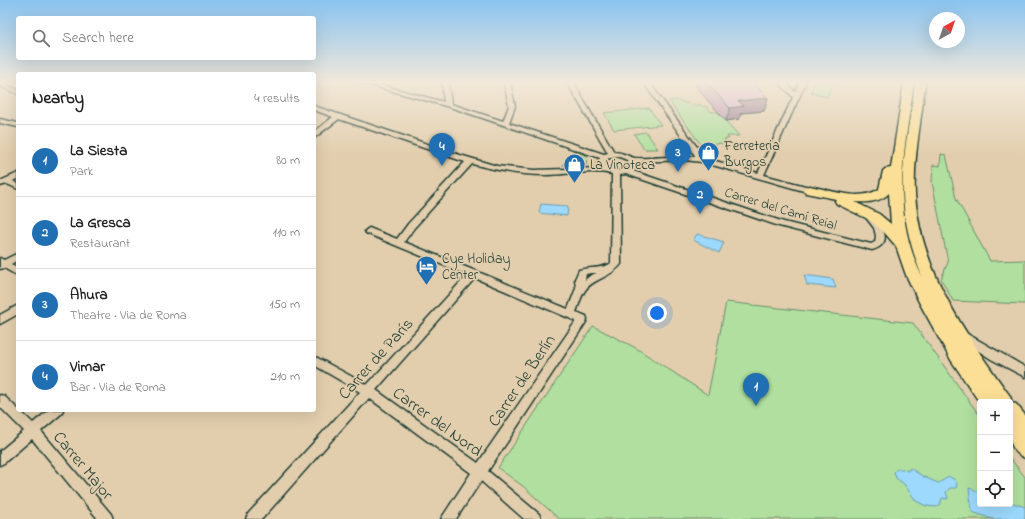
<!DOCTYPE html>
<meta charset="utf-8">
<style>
body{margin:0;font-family:"Indie Flower",sans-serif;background:#f6f6f6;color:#222}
.controls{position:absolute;right:12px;bottom:12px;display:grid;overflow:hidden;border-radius:4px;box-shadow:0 4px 16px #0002}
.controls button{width:36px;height:36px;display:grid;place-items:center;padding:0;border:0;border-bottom:1px solid #e0e0e0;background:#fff;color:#222;font:20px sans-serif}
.compass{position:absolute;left:929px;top:12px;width:36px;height:36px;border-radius:50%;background:#fff;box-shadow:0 4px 16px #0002;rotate:40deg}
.you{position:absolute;left:657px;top:313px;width:14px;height:14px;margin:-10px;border:3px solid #fff;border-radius:50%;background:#1a73e8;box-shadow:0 0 0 6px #1a73e833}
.badge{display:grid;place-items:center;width:26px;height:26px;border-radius:50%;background:#1f6fb2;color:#fff;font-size:13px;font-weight:700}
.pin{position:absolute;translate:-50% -33px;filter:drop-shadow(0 1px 2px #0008)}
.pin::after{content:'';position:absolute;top:21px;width:14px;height:12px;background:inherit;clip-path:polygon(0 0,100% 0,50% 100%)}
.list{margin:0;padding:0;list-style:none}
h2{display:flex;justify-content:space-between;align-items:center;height:52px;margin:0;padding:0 16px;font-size:17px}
h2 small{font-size:13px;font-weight:400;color:#767676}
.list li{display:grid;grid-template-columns:26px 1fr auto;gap:12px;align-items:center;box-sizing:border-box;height:72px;padding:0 16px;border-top:1px solid #e0e0e0}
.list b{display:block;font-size:15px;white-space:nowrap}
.list p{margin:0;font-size:13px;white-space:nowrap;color:#767676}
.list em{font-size:13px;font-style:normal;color:#767676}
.icon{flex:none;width:22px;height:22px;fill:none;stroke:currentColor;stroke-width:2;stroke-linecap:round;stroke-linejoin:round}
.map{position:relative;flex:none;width:1025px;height:519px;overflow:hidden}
.search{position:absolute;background:#fff;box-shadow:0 4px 16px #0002;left:16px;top:16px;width:300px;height:44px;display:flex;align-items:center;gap:10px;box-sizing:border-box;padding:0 14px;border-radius:4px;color:#767676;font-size:15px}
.panel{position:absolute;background:#fff;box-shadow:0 4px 16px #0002;left:16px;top:72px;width:300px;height:340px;border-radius:4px}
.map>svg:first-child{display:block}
.green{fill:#b0df9f;stroke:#688e6a}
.water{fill:#9cd9fd;stroke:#6a9bad}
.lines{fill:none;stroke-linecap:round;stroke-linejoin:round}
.minor-casing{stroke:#1f3d34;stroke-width:3}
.primary-casing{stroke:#1f3d34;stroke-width:3}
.minor{fill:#e2cead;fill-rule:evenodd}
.primary{fill:#fbdf96;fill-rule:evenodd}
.wall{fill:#ba96b5;stroke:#1f3d34}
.shaded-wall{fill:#977a94;stroke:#1f3d34}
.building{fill:#d8aed3;stroke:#1f3d34}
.labels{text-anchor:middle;stroke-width:3.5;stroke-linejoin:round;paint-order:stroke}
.poi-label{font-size:14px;fill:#1f3d34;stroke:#e2cead;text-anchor:start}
.street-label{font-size:14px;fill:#1f3d34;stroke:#e2cead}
.near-street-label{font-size:17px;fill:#1f3d34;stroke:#e2cead}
</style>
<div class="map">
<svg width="1025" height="519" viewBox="0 0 1025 519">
<rect width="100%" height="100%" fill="#e2cead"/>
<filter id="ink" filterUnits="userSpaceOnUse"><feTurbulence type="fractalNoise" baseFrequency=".025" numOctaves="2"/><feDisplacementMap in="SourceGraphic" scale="8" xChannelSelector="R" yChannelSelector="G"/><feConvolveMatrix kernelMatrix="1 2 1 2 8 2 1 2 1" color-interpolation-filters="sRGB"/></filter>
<g filter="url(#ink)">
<path class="green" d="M815,82h18l-6,15 -16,-4z
M677,100l15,5h9l2,2 3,-1 5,6h7l21,24h-12l2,3h-5l2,4 -13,1 4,5h-13l-35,-48z
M649,108l12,17 -47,5 -10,-17z
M646,132l12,17h-14l-10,-15z
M574,151l13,5 -1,9h-23z
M941,154l5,1 10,43 34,63 35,-1v44l-72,-3 -12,-22 7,-17 -16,-80 1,-17 7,1z
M726,302l187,21 67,93v88h30v-46l15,19v42h-466l-35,-32 -26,-19 95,-142 43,22 72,47z"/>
<path class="water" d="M541,204l27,2 -1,10 -28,-3z
M697,234l27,8 -5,11 -26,-13z
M804,275l29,4 3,9 -29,-3z
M910,468l14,9 14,6 6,-3 4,-4 7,4 2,4 -1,4h-6l-4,4 2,7 -6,-1 -2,7 -4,2 -10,-1 -10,-5 -12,-17 -8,-6 -2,-6 3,-3h6l5,2z
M969,488l11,4v12h30v-2l15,5v12h-32l-21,-7z"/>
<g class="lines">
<defs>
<path id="minor" d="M0,82l18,8v4l-18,-8z
M360,82h10l74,20 -2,-20h6l3,22 52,17 6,-15 -5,-24h6l5,24 -6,17 95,31 4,-1 -41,-71h6l41,70c9,0 15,5 21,6 21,1 41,-3 61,-1l-53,-75h6l56,76 53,15 35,-76 -15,-15h7l10,10 5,-10h6l-42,93 49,13 1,2 -1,2h-6l-105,-30 -18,-2 -48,2 2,4 -5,5 151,51 87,22 4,-2 1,-6 -2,-8 -10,-13 4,-3 3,1c11,12 24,30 1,37l-93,-24 -153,-52 -6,1 1,89c-9,13 -26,14 -35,25 -5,6 -7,16 -10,23l10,4 1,3 -1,3 -98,149 51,43 2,5h-17l-43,-38 -25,38h-15l30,-46 -102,-75 -107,121h-16l2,-5 112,-122 -46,-27v-9l53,29 100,-110 -101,-42 -1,-2 4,-3 28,11 11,-15 57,-62 -126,-43 -25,19v-6l19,-15 -19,-7v-4l146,49 37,11 37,4 66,-2 -3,-5 3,-5 -147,-50zM617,156l10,4 3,7c-9,6 -19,4 -25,-4l2,-4zM472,164c23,6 48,11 73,11 22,0 46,-6 67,-1l-1,89c-7,6 -22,4 -32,7l-4,9 1,9 -8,21 -90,-37 -1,-1 -4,-1 -69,-28 10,-14zM591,273h6l-6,2 -6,5 1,-6zM475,278l101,43 -98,142 -102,-73z
M0,119l18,4v4l-18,-4z
M18,173v5l-5,3 5,3v5l-11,-5 -7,2v-5z
M18,253v7l-7,4 7,4v8l-14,-8 -4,1v-11l4,2z
M18,305v9l-18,10v-9z
M964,332l61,35v10l-34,-18 -31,-20 -1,-3 1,-3z
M0,395l4,1 29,27 16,-13h14l-2,4 -20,17 70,83 2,5h-15l-66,-80 -28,24 -4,2v-14l24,-20 -24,-24z"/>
<path id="primary" d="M904,82h10c-10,72 -24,126 8,195 -10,-27 -18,-54 -19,-83 -2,-37 8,-75 12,-112h10c-3,37 -12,74 -10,112 5,77 52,142 95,202l2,7 4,1 9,11v43c-22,-9 -15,-37 -15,-56h-30v1l-29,-43 -32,-58 -13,-27 -10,-29 -13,-15 -13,-11 -33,-16 -2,-3 1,-2 -30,-6 -2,-3 2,-3 4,-1c20,4 50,16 69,3l4,-18 2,-2 6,-1zM889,193l2,31 -12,-10 -24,-12c12,1 26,0 34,-9z"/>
</defs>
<use href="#minor" class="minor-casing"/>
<use href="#primary" class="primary-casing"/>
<use href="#minor" class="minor"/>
<use href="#primary" class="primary"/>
</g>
<path class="wall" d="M697,82h55l16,16 -4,13 -23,2 -2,6 -13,2 -30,-34z"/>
<path class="shaded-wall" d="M768,98l-4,13 -23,2 -2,6 -13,2 4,-13 8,-7z"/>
<path class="building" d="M706,82h46l16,16 -30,3 6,5 -14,2z"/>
</g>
<linearGradient id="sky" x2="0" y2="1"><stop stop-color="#89c3f0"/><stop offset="0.53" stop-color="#f2e9da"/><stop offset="1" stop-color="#f2e9da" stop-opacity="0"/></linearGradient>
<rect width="1025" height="155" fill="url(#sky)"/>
<defs>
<symbol id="shop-pin" viewBox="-11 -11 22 30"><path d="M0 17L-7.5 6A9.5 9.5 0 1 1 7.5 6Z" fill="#1f6fb2" stroke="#e2cead"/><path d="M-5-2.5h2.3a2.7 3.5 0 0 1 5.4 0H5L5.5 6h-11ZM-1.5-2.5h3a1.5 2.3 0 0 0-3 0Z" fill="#fff"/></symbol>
<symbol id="hotel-pin" viewBox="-11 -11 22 30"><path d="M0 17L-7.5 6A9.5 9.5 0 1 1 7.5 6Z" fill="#1f6fb2" stroke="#e2cead"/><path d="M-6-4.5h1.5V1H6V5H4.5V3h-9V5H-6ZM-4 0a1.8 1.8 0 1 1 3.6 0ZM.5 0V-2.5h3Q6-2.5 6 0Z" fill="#fff"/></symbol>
</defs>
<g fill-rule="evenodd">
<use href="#shop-pin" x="696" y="140" width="25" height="34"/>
<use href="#shop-pin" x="562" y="152" width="25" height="34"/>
<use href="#hotel-pin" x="414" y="254" width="25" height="34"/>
</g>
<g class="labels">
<g class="poi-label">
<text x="724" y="150">Ferreteria<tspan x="724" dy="16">Burgos</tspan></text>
<text x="590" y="169">La Vinoteca</text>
<text x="442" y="263">Cye Holiday<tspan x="442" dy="16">Center</tspan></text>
</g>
<g class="street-label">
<text transform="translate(781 208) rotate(17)" y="5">Carrer del Camí Reial</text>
</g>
<g class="near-street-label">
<text transform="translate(375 358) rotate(-48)" y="6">Carrer de París</text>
<text transform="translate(521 380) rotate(-56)" y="6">Carrer de Berlín</text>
<text transform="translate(438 421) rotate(36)" y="6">Carrer del Nord</text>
<text transform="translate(84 465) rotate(50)" y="6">Carrer Major</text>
</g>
</g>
</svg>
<div class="controls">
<button>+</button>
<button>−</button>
<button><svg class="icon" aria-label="locate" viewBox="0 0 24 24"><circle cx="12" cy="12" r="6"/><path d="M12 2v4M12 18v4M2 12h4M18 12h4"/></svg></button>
</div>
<svg class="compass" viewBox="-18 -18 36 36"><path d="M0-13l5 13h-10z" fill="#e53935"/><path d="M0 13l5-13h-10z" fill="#767676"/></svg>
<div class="you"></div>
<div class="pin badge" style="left:756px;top:406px">1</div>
<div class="pin badge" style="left:700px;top:214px">2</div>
<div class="pin badge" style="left:678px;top:172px">3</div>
<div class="pin badge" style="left:442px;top:166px">4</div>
<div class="search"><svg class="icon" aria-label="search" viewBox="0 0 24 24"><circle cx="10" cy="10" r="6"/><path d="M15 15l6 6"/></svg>Search here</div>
<section class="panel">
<h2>Nearby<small>4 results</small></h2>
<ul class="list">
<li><span class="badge">1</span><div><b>La Siesta</b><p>Park</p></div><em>80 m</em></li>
<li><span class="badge">2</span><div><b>La Gresca</b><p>Restaurant</p></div><em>110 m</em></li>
<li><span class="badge">3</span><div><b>Ahura</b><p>Theatre · Via de Roma</p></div><em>150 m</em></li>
<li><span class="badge">4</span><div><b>Vimar</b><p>Bar · Via de Roma</p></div><em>210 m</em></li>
</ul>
</section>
</div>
